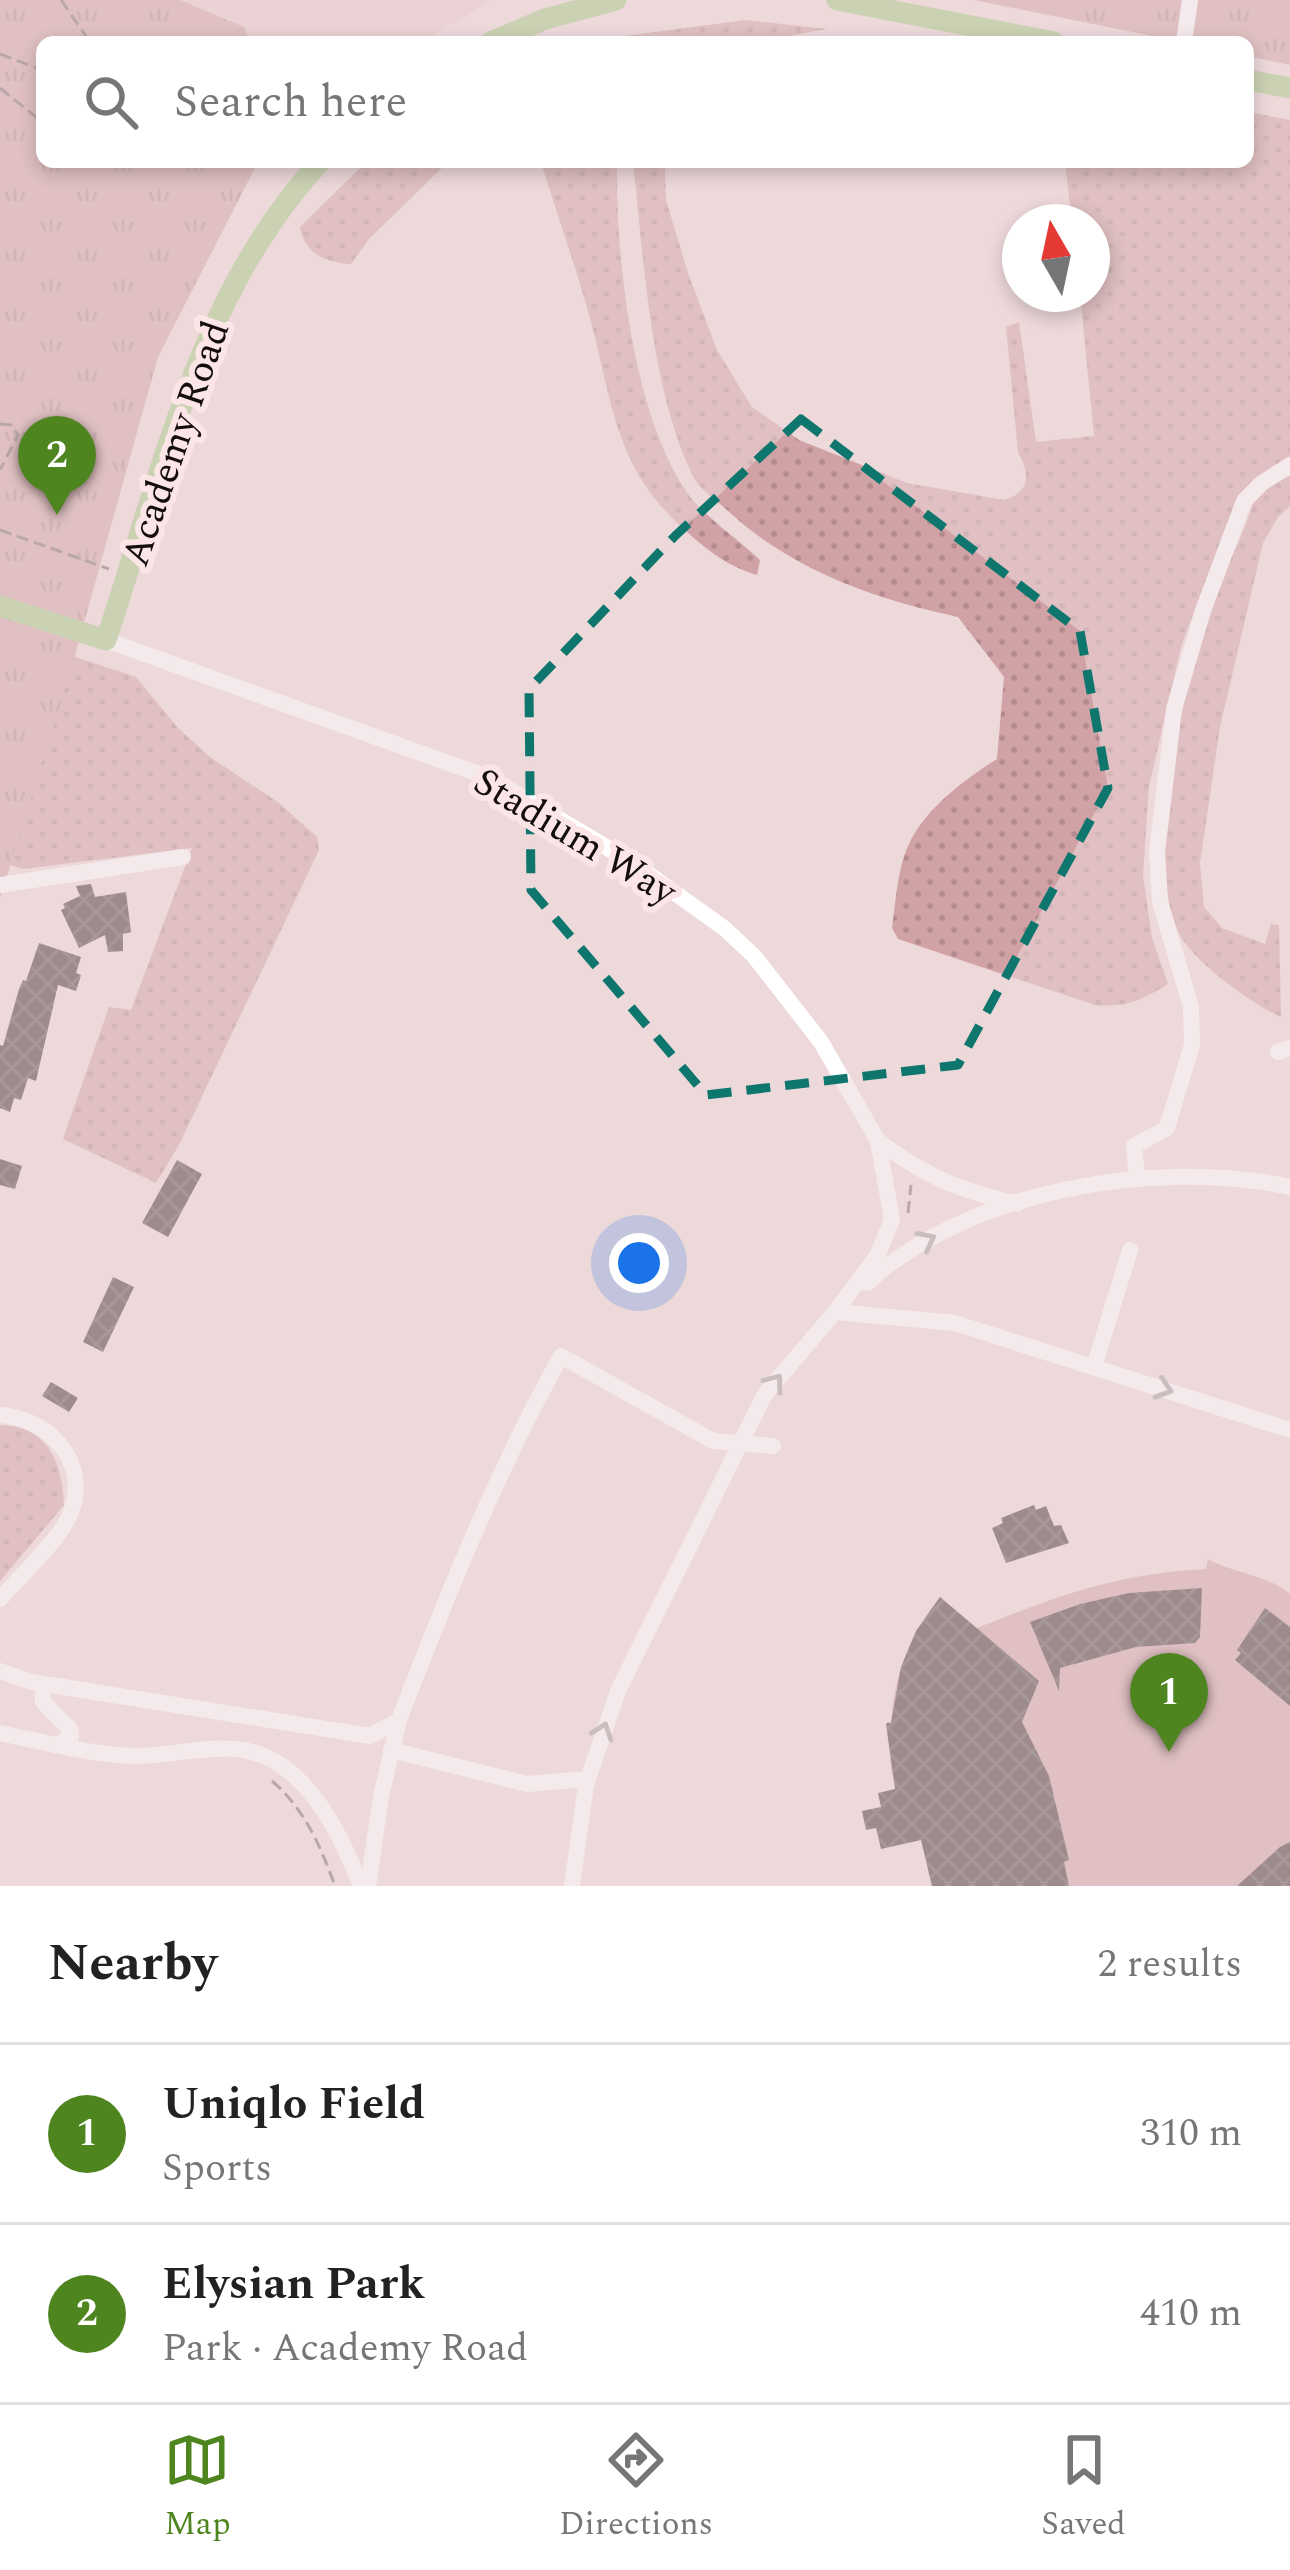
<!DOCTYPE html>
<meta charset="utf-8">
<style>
body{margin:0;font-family:Spectral,serif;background:#f6f6f6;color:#222}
.compass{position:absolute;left:1002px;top:204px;width:108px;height:108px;border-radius:50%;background:#fff;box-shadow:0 6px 18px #0003;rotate:351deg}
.you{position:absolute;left:639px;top:1263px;width:42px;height:42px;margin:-30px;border:9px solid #fff;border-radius:50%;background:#1a73e8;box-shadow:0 0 0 18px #1a73e833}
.badge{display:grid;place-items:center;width:78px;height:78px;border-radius:50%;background:#4e851f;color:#fff;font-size:39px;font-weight:700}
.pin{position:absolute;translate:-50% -99px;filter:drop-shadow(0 3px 6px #0008)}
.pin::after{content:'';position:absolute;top:63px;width:42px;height:36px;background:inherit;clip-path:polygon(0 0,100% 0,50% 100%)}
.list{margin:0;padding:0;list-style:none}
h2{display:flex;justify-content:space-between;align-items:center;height:156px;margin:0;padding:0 48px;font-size:51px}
h2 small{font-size:39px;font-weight:400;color:#767676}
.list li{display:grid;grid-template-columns:78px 1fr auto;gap:36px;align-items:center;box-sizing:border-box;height:180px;padding:0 48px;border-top:3px solid #e0e0e0}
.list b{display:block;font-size:45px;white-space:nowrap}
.list p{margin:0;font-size:39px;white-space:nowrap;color:#767676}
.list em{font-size:39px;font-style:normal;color:#767676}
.icon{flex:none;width:66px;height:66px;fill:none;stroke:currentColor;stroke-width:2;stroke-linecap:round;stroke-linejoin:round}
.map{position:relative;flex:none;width:1290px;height:1886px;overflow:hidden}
.search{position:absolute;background:#fff;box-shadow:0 6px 18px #0003;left:36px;right:36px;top:36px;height:132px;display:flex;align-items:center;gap:30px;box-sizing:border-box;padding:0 42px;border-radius:18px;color:#767676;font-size:45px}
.sheet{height:516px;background:#fff}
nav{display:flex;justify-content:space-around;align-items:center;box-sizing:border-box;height:168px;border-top:3px solid #e0e0e0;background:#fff;font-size:33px;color:#767676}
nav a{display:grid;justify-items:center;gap:6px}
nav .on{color:#4e851f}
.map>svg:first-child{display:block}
.built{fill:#e9cbcd}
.grass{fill:url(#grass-dots)}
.park{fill:url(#park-tufts)}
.garden{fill:#d1a2a5}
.building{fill:url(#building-cross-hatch)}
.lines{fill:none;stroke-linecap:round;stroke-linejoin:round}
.path{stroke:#7a6c6e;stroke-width:3;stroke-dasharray:12 6;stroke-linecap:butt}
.minor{stroke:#fff;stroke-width:16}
.major{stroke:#a3c983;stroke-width:21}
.oneway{stroke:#a19e9f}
.marked{fill:none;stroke:#0f766e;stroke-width:9;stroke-dasharray:24 15;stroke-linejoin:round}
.labels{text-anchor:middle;stroke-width:12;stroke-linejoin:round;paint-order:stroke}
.street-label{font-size:39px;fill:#140d0e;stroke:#fbe5e7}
</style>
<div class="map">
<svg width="1290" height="1886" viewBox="0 0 1290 1886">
<defs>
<pattern id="grass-dots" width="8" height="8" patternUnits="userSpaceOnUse" patternTransform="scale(3)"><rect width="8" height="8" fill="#d1a2a5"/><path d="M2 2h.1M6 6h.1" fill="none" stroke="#b38a8d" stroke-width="1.8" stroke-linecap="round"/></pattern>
<pattern id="park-tufts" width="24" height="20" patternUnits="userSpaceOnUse" patternTransform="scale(3)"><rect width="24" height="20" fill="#d1a2a5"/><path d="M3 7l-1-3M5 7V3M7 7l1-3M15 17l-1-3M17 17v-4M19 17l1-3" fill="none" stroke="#b38a8d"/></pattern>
<pattern id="building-cross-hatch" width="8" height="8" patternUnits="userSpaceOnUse" patternTransform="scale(3)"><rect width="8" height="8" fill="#3e2e2f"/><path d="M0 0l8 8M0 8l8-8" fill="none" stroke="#56494a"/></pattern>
</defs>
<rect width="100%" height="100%" fill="#edd8da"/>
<path class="built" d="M180,0h313l-71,42h-171z"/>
<path class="grass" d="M746,20l81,9 -70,13h-178z
M1248,112l42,8v339l-37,21 -27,46 -45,121 -32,139 -6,90 9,62 16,46c-26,16 -42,24 -73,21l-197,-66 -6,-11c4,-26 5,-59 17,-84 15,-34 57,-66 88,-85l7,-82 -46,-60c-84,-18 -167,-47 -231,-107 -11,-10 -26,-20 -33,-32 -44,-88 -50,-219 -61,-316h41l-9,6 1,32 22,73 29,77 35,57 47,33 108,43 97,17c27,-8 26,-26 14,-48l-12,-125 13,-5 17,120 58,-6 -14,-142h12v-72h-20l-7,-60h183z
M366,162h82l-79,77 -18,25c-25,-1 -47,-11 -51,-37z
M541,162h76c-1,96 15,249 69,329 18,26 51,47 74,69l-3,15c-28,-8 -49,-24 -70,-43 -75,-66 -74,-132 -99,-221 -14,-50 -32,-99 -47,-149z
M1290,476v30l-12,11 -15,26 -43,184 -20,136 4,44 18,21 43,16 6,-20 8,1 2,92c-28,-12 -85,-54 -100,-80 -41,-76 3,-246 28,-325 14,-42 37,-78 47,-120z
M0,632l136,45 42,51 32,29 69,46 38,34 2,13 -140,295 -23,38 -93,-44 46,-132 22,3 61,-162 -169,21 -22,-7z
M0,1425c48,1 62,37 64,80l-64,76z"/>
<path class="park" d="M0,0h180l64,27 7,15h-209v120h216l-100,195 -88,316 -70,225z
M974,0h316v65l-42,-9v-14h-66z"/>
<path class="garden" d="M1208,1559c27,15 60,16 82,35v292h-358l-25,-113 -15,2 -6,-52 5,-1c3,-46 19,-89 49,-125l37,31c84,-33 137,-54 229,-59z"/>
<path class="building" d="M91,884l4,13 31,-5 5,40 -8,2v17l-15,1 -3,-17 -26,13 -18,-38 4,-2 -2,-4 17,-8 -4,-10z
M39,943l42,14 -5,16 5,2 -5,16 -18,-6 -22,96 -8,-3 -7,22 -7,-2 -4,14 -10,-4v-63l3,1 16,-57 4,-9 3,1z
M0,1159l22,7 -7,23 -15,-4z
M177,1160l25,14 -34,63 -26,-14z
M113,1277l21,10 -31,65 -20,-10z
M51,1382l27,16 -9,14 -27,-16z
M1034,1505l2,5 10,-4 8,20 7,-1 8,18 -63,20 -14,-35 11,-5 -2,-5z
M1202,1588l-2,49 -5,6 -59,4 -76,21 -1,23 -29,-69 50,-18 49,-11z
M940,1597l99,84 -17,41 27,54 20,84 -5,2 5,24h-137l-11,-46 -40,9 -5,-21 -10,2 -4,-19 19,-4 -3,-14 17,-4 -9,-66h5l10,-56 15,-36z
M1265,1608l25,19v79l-55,-46 6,-7 -4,-3z
M1290,1842v44h-53l43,-39z"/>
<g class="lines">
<path class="path" d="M61,0l29,42
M0,54l42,16
M0,88l42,34
M0,424l11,1 7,10 -18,35
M0,530l109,39
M908,1213l3,-28
M272,1781c32,27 49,66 63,105"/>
<path class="minor" d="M1184,42l6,-42
M106,640l384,138 143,85 91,65 30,28 67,86 57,99 14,79 -15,36 -42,56
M0,885l183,-28
M1278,1052l12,-4
M878,1141c51,37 78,48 139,63
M1137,1178l-3,-32 33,-18 25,-83 -1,-38 -31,-105 -3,-50 17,-143 29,-98 41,-110 18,-18 28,-18
M867,1283c101,-93 291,-125 423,-96
M1094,1367l36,-117
M0,1415c48,3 90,46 71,97 -11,28 -51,64 -71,87
M0,1671l32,11 338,54 29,-16c48,-125 97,-247 162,-364l152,85 60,5
M43,1684v18l27,27 1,7 -14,9
M0,1733c45,9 90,22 136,23 34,0 68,-10 101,-7 67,7 103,83 124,137
M391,1750l136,34 61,-5
M368,1886l13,-90 18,-76
M572,1886l14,-101 32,-94 147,-297 70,-82 120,11 335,107"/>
<path class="major" d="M837,0l217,42
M491,42l54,-23 71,-19
M1248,80l42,8
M0,606l106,34c55,-164 93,-348 214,-478"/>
</g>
<defs><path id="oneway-chevron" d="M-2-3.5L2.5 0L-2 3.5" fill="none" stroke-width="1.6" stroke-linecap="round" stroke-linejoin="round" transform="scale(3)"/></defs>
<g class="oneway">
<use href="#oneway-chevron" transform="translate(927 1240) rotate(-27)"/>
<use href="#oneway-chevron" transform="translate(775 1382) rotate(-53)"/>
<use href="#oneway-chevron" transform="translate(1164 1389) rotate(18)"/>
<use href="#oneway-chevron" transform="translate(603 1731) rotate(-71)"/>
</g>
<path d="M0 0H1290V1886H0ZM801,419l279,212 28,157 -150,277 -252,30 -175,-205 -2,-201 146,-153z" fill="#edd8da" fill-opacity=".55" fill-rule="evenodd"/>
<path class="marked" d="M801,419l279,212 28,157 -150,277 -252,30 -175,-205 -2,-201 146,-153z"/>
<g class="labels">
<g class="street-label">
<text transform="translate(174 443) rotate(-71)" y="14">Academy Road</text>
<text transform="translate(576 835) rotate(31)" y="14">Stadium Way</text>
</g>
</g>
</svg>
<svg class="compass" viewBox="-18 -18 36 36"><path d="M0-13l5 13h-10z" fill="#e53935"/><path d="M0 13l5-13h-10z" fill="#767676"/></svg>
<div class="you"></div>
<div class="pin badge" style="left:1169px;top:1752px">1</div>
<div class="pin badge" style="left:57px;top:515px">2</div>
<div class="search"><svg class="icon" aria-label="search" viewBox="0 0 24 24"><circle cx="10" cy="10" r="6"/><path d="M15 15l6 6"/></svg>Search here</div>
</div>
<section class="sheet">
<h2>Nearby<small>2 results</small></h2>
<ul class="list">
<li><span class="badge">1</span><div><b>Uniqlo Field</b><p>Sports</p></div><em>310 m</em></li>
<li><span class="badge">2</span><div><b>Elysian Park</b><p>Park · Academy Road</p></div><em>410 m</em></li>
</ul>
</section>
<nav>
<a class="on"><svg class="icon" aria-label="map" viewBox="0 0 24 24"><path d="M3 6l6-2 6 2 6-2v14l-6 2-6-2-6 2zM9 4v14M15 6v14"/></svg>Map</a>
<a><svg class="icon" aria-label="directions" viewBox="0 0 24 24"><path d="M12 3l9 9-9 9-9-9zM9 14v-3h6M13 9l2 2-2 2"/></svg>Directions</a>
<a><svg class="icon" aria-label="saved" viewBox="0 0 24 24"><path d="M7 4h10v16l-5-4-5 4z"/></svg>Saved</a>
</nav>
